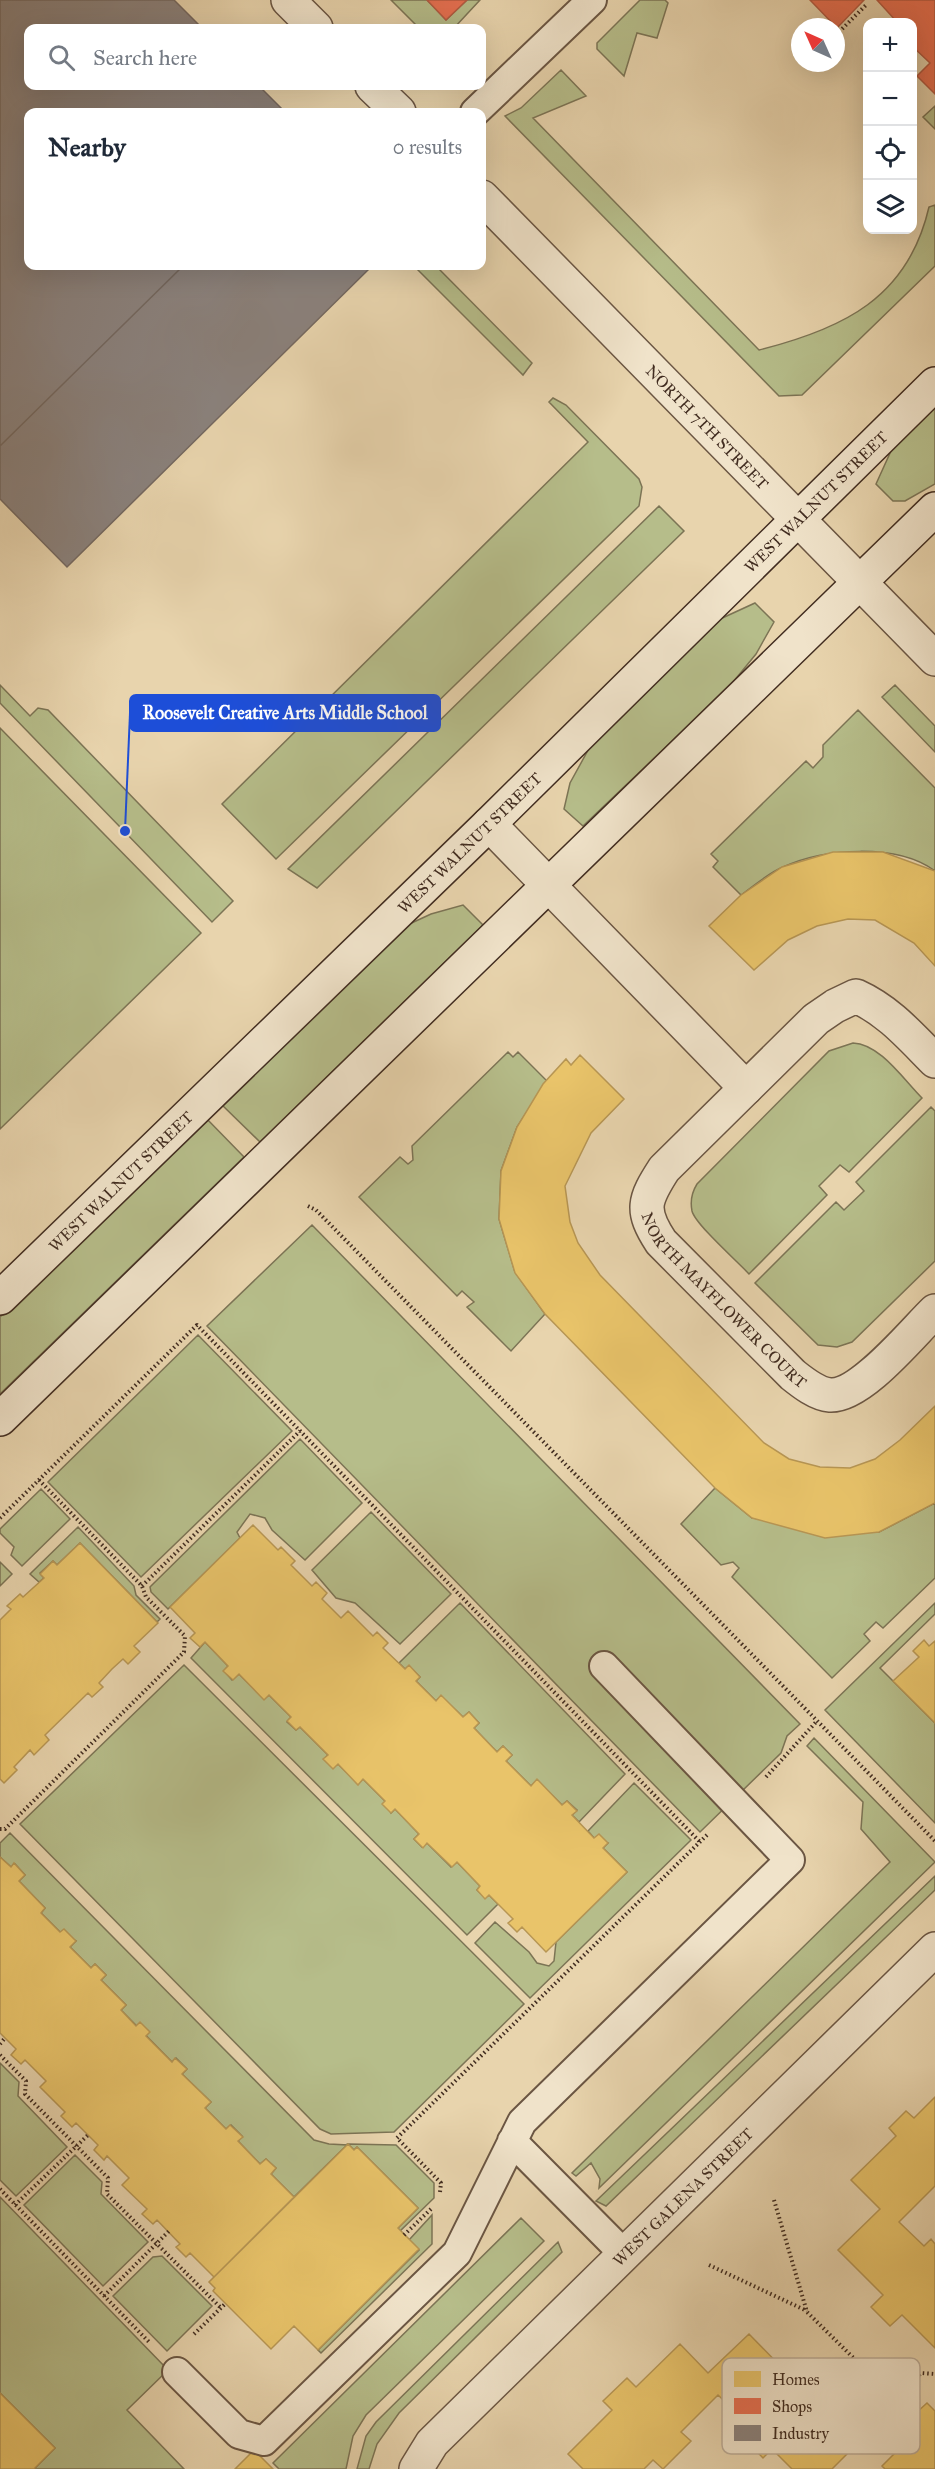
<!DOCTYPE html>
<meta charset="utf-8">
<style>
body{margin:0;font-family:"IM FELL Great Primer",serif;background:#f6f6f7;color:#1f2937}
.controls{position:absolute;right:18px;top:18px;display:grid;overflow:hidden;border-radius:12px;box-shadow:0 6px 24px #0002}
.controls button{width:54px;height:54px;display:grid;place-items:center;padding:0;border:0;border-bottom:2px solid #e0e1e3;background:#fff;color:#1f2937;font:30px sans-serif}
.compass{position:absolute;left:791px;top:18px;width:54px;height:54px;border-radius:50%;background:#fff;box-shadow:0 6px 24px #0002;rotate:315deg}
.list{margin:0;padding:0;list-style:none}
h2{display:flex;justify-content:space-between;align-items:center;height:78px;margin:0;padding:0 24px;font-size:26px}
h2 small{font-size:20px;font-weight:400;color:#747a83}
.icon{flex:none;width:33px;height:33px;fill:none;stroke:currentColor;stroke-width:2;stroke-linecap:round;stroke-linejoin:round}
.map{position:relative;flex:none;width:935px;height:2469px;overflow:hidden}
.search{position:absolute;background:#fff;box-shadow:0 6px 24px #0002;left:24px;top:24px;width:462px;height:66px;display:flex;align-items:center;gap:15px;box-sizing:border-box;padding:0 21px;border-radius:12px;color:#747a83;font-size:22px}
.panel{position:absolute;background:#fff;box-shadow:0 6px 24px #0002;left:24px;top:108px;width:462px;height:162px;border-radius:12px}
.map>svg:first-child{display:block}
.green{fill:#b6bd8a;stroke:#7c7455;stroke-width:1.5}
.homes{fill:#e9c46a;stroke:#b79654;stroke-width:1.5}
.shops{fill:#e76f51;stroke:#b55b42;stroke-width:1.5}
.industry{fill:#8a817c;stroke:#746860;stroke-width:1.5}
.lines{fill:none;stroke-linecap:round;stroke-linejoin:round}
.service-casing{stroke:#6b5643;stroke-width:32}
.minor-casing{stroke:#6b5643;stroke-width:36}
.secondary-casing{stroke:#412c20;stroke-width:36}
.path{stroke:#412c20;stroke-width:4;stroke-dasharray:1.5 3;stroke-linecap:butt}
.service{stroke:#f0e3ca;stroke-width:28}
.minor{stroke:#f0e3ca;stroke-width:33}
.secondary{stroke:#f0e3ca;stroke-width:33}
.labels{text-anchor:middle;stroke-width:6;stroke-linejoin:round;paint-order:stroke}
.street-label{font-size:16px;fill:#412c20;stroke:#f0e3ca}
.key{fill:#f0e3ca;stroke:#bcac97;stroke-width:1.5}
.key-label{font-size:16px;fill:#412c20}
.leader{fill:none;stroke:#1d4ed8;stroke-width:2}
.callout-dot{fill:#1d4ed8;stroke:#f0e3ca;stroke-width:2}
.callout{fill:#1d4ed8;stroke:#1d4ed8;stroke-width:2}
.callout-label{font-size:18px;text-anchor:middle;font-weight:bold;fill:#fff}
</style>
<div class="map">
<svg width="935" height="2469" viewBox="0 0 935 2469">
<rect width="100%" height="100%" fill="#e8d4ad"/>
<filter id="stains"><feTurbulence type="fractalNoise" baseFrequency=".00333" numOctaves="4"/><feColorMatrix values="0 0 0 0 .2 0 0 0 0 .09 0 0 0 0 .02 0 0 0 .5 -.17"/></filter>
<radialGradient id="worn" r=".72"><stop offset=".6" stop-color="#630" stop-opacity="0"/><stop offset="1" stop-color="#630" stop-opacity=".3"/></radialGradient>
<path class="green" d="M391,0h36l19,20 21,-20h13l-26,28h-35z
M640,0h25l3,3 -11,35 -20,-5 -13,43 -27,-27v-6z
M561,70l25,26 -53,22 226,232c84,-21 149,-52 170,-143l6,-2v61l-133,129 -23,1 -274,-280 16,-8z
M935,106v23l-12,-12z
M414,266h22l96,97 -9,12z
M553,398l13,7 73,74 3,8 -3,19 -363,353 -54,-55 366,-362 -39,-40z
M935,406v78l-30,17h-12l-17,-17 15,-33z
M659,506l25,25 -367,357 -29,-19z
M755,603l19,19 -18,32 -27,33 -146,139 -19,-17 6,-26 22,-40 126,-123z
M0,685l30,31 8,-8 10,2 185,191 -21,21 -212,-219z
M895,685l40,41v26l-53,-55z
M858,710l77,78v83c-38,-28 -111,-23 -152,-4 -15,6 -29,19 -42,28l-28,-28 5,-6 -7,-7 95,-93 7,7 10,-11v-12z
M0,728l201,205 -201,196z
M463,905l20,20 -223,217 -40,-39 183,-176 28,-13z
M853,1043c27,1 50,36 69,55l-73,74 -9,-7 -21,21 8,9 -78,79c-11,-12 -54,-50 -57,-63 -2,-10 0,-19 5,-27l132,-133z
M508,1052l5,5 5,-5 29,29 -30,46 -16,44 -2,48 16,53 30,42 -34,37 -44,-44 7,-5 -12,-11 -5,5 -98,-99 41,-40 8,7 5,-4 -1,-14z
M931,1107l4,4v150l-83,81 -15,5 -19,-2 -63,-62 81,-81 8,8 20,-19 -8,-9z
M205,1117l39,40 -244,237v-77z
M312,1225l488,499 -13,12 -6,17 -81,79 -493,-506z
M198,1335l94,96 -151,146 -93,-95z
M300,1439l62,64 -57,57 -33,-30 -7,-12 -15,-4 -13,18 3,6 -72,71 -17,-17 -1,-5z
M715,1488l37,30 127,14 56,-29v75l-52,50 -7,-6 -12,12 6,7 -38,37 -100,-101 7,-9 -6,-6 -12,3 -40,-41z
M41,1489l29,30 -48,47 -11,-11 3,-8 -14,-14v-4z
M371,1512l80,82 -51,50 -45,-41 -19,-5 -24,-28z
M78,1527l56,59 2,9 24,24 -3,3 -77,-79 -23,22 -4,-4 -13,12 4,5 -5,4 -9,-8z
M0,1562l12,12 -12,12z
M460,1603l165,171 -46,48 -7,-7 5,-5 -10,-9 -5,4 -25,-25 -6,6 -25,-25 6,-6 -9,-9 -6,6 -23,-24 5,-5 -10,-11 -6,5 -22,-21 -5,5 -20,-20 4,-4 -11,-11 -4,3 -6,-6z
M935,1603v11l-55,54 55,55v100l-110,-113z
M205,1642l23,24 -4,5 8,9 7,-6 25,25 5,-4 22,22 -4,5 9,8 4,-3 28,28 -4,4 14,5 20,20 5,-5 22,22 6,12 4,-4 24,25 -5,5 8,8 5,-4 24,24 6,-5 23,24 -3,4 8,8 4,-3 9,9 -31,31 -276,-277z
M184,1665l340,339 -130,128 -63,2 -11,-5 -300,-305z
M814,1738l121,124 -336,326 1,-9 -9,-16 -15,13 -4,-3 318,-311 -29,-33 2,-27 -56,-56z
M634,1783l57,57 -161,158 -55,-55 20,-21 34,30 8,11 12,3 5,-5 2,-19 71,-70 -24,-24 5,-5 -14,-5 -6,-7z
M10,1833l304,307 15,4 18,1 -53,52 -23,-23 5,-6 -10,-9 -6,5 -22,-23 4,-5 -11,-11 -5,4 -21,-21 6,-6 -29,-28 5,-5 -11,-11 -4,4 -51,-52 5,-5 -25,-25 5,-5 -11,-11 -4,4 -21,-21 6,-6 -16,-9 -19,-19 4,-5 -26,-27 6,-6 -10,-11 -4,3 -11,-10v-14z
M935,1876v14l-329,316 -10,-5z
M0,2063l19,19 -1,14 49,51 -51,49 -16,-16z
M348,2144l48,1 38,38v15l-34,33 -2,-3 20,-20 -61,-61 -3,3z
M75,2155l27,27 -1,12 47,48 -45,44 -79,-81z
M0,2197l168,173 -41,40 57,59h-150l21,-21 -55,-55z
M432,2215v29l-111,109 -3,-3 101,-100 -10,-10z
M521,2218l23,23 -178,174 -13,21 -7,33h-67l-6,-6z
M558,2242l4,10 -163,161 -22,31 -8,25h-12l9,-33 10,-14z
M162,2256l50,50 -45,45 -54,-55 40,-39z"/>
<path class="homes" d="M833,852h50l52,19v95l-21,-23 -39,-23 -27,-1 -31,7 -29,14 -34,30 -45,-44 32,-31 41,-28z
M580,1055l44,44 -33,34 -26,53 5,36 8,21 22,32 164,168 25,16 31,8 30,1 25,-9 25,-19 35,-34v97l-56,29 -54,6 -73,-20 -37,-30 -170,-174 -30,-41 -16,-54 2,-48 16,-44 26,-43 23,-25 5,6z
M253,1525l25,25 3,-3 14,14 -4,4 21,21 4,-4 11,11 -5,6 19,19 7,-7 25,25 4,-4 11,11 -5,5 22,21 4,-4 11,12 -4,4 20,20 5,-6 22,22 6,-5 10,11 -5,5 23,24 6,-6 9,9 -6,6 25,25 6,-7 25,26 5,-4 10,10 -5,4 22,23 5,-4 9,9 -5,5 24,24 -81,80 -24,-25 -5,5 -9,-9 5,-4 -24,-24 -4,4 -8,-9 3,-4 -23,-24 -5,5 -25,-24 -4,5 -9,-9 5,-5 -24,-25 -4,4 -9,-9 3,-3 -22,-22 -5,6 -20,-21 -5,5 -10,-10 5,-4 -28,-28 -4,3 -9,-9 4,-4 -22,-22 -5,5 -25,-26 -6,6 -10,-9 5,-5 -23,-24 -5,5 -10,-9 5,-5 -25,-26z
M80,1543l78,80 -24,23 6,6 -12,12 -5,-5 -11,10 -13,14 4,4 -11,10 -4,-4 -43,42 4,5 -15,15 -4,-5 -16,17 3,3 -13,13 -4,-4v-159l11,-11 -4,-3 13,-12 3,3 21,-19 -4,-4 13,-13 4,4z
M924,1640l5,6 6,-5v82l-42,-42 26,-24 -6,-6z
M0,1857l11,10 3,-4 11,12 -6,6 26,27 -4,5 19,19 4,-3 12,12 -6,6 21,21 4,-4 11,11 -5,5 25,25 -5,5 15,16 4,-4 10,10 -4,4 26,26 3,-4 12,11 -5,5 29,28 -6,6 21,21 4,-4 13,12 -5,4 22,23 6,-5 10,9 -5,6 23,23 -80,80 -24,-24 -4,4 -10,-10 4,-3 -23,-24 -4,4 -11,-10 5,-5 -25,-24 7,-7 -22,-22 -3,4 -10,-10 4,-5 -22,-22 -4,4 -11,-11 4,-4 -25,-25 6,-6 -21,-21 -4,4 -10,-9 5,-6 -16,-16z
M935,2097v89l-36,36 25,24 7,-7 4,5v104l-33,-33 -12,11 -19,-19 12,-12 -45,-45 42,-41 -29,-29 45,-44 -7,-8 17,-17 8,7z
M348,2144l6,6 3,-3 61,61 -20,20 21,21 -101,101 -24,-24 -23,23 -58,-58 2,-3 -6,-6z
M749,2334l45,46 9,-9 19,19 -9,10 44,44 -25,25h-40l-20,-20 -9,9 -30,-31 9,-9 -24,-23 -37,37 10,9 -28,28 -10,-9 -9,9h-61l-15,-15 44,-44 -9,-9 24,-23 9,9 44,-43 28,29z
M0,2393l55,55 -21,21h-34z
M927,2403l8,8v58h-50l-3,-3 33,-33 -10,-10z
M254,2450l19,19h-38z"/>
<path class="shops" d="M427,0h40l-21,20z
M810,0h54l-27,28z
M877,0h58v94l-18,-18 13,-13 -18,-17v-24h-15z"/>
<path class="industry" d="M0,0h174l28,28h-174v58h231l26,26h-257v154h155l-183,180z
M183,266h189l-305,301 -67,-68v-53z"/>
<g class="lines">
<defs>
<path id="service" d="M475,112l117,-112
M512,2141l112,113
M177,2372l62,62 25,7 193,-188 65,-131 268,-262 -186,-194"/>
<g id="minor">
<path d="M288,0l28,28"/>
<path d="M372,86l27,26"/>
<path id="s1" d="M482,197l453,462"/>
<path d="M489,824l257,264"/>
<path id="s2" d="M935,1061c-25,-25 -46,-50 -79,-65l-21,10 -19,13 -152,150c-20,31 -24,41 -3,73l132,133c10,8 24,19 37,20 31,2 83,-63 105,-84"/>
<path id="s3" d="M416,2469l16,-26 503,-494"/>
</g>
<g id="secondary">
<path id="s4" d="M0,1298l489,-474 446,-440"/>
<path d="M0,1419l935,-910"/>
</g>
</defs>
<use href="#service" class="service-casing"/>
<use href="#minor" class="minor-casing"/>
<use href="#secondary" class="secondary-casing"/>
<path class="path" d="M839,32l27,-27
M308,1206l8,4 619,631
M0,1518l197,-193 503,517
M142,1586l158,-155
M766,1777l51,-56
M0,1829h5l179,-177 1,-16 -39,-39 -4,-11 -103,-106
M0,2044l5,-6
M0,2055l26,26 -1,13 83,84 -1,16 114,114
M0,2189l150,154
M440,2192l1,-9 -44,-45 312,-305
M774,2200l33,112 88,87 26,-26 14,1
M15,2205l73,-70
M404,2235l28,-27
M709,2265l98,46
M104,2296l65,-65
M194,2334l31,-30"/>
<use href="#service" class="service"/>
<use href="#minor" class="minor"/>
<use href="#secondary" class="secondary"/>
</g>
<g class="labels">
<g class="street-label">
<text dy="6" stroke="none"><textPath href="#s1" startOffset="322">NORTH 7TH STREET</textPath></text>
<text dy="6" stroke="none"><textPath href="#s4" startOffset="1140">WEST WALNUT STREET</textPath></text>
<text dy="6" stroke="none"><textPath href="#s4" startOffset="654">WEST WALNUT STREET</textPath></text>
<text dy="6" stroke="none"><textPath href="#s4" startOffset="168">WEST WALNUT STREET</textPath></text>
<text dy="6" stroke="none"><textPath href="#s2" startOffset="528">NORTH MAYFLOWER COURT</textPath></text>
<text dy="6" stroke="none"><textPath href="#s3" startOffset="382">WEST GALENA STREET</textPath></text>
</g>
</g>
<rect x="722" y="2358" width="198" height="96" rx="9" class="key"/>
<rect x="734" y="2371" width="27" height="16" fill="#e9c46a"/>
<rect x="734" y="2398" width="27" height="16" fill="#e76f51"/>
<rect x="734" y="2425" width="27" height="16" fill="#8a817c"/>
<g class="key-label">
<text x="772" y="2385">Homes</text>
<text x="772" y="2412">Shops</text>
<text x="772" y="2439">Industry</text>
</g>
<path class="leader" d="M125 831L130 713"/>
<circle class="callout-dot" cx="125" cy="831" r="6"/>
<rect class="callout" x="130" y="695" width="310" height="36" rx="6"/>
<g class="callout-label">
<text x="285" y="719">Roosevelt Creative Arts Middle School</text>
</g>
<rect width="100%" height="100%" filter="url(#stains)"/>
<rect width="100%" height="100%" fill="url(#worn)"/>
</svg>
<div class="controls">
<button>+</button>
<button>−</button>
<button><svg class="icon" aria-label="locate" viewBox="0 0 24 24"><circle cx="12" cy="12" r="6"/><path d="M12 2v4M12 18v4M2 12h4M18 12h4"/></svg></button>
<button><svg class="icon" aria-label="layers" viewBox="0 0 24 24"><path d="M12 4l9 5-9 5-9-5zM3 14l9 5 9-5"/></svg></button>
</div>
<svg class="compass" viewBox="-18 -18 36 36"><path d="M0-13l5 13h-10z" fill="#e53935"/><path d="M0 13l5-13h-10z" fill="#747a83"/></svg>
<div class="search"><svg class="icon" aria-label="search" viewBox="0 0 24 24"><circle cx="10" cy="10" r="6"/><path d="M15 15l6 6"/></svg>Search here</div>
<section class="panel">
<h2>Nearby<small>0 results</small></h2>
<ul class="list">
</ul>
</section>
</div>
